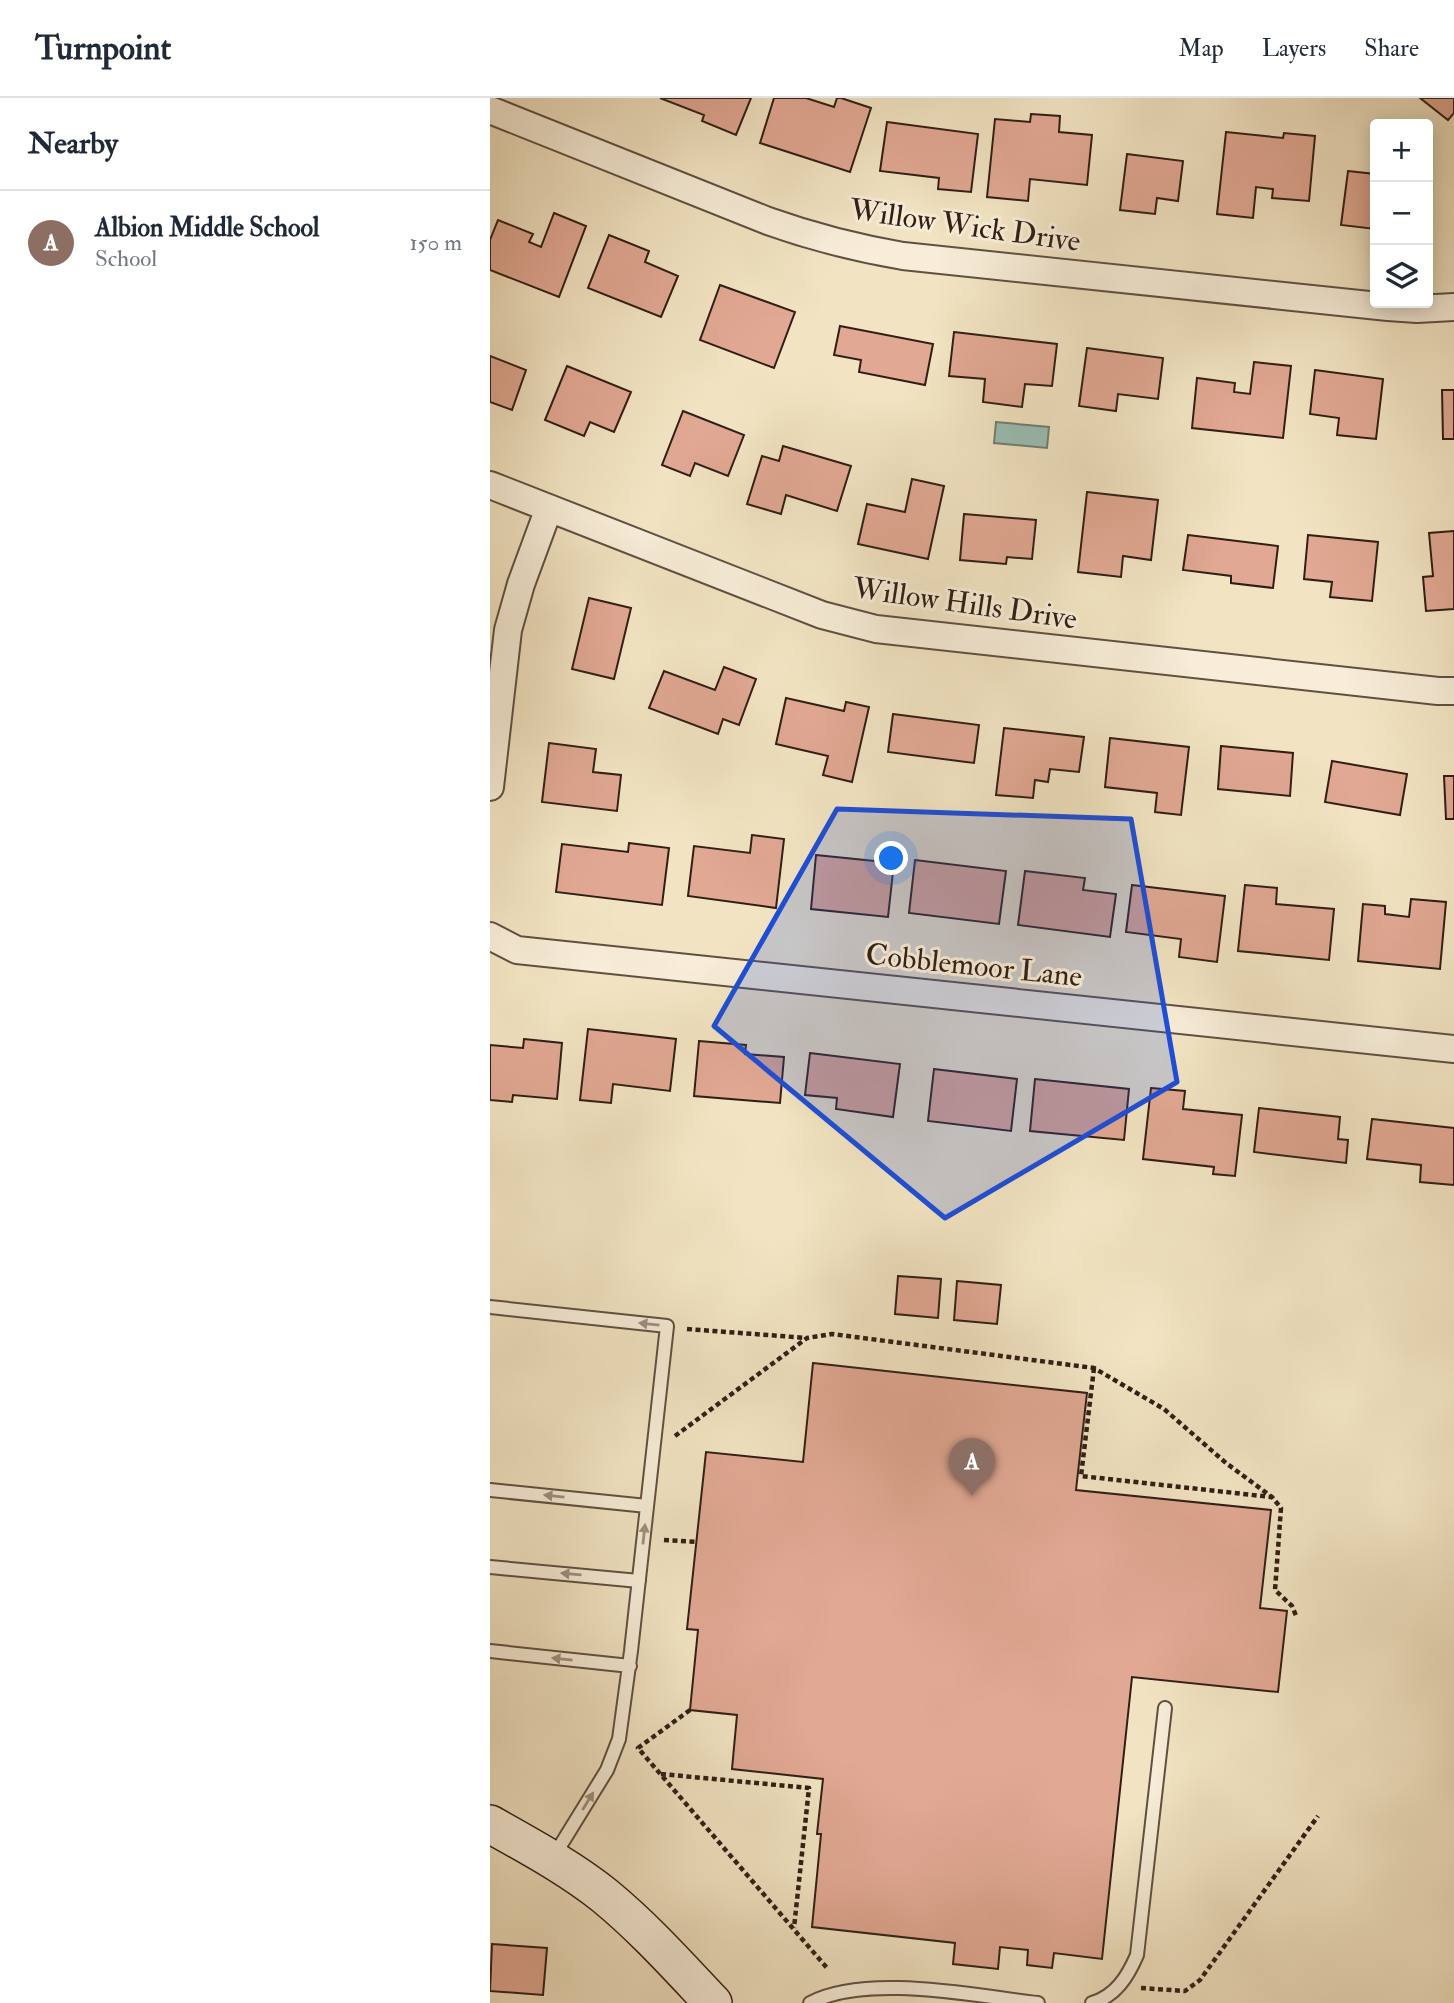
<!DOCTYPE html>
<meta charset="utf-8">
<style>
body{margin:0;font-family:"IM FELL Double Pica",serif;background:#f6f6f7;color:#1f2937}
.controls{position:absolute;right:21px;top:21px;display:grid;overflow:hidden;border-radius:7px;box-shadow:0 4px 18px #0003}
.controls button{width:63px;height:63px;display:grid;place-items:center;padding:0;border:0;border-bottom:2px solid #e0e1e3;background:#fff;color:#1f2937;font:35px sans-serif}
.you{position:absolute;left:402px;top:761px;width:24px;height:24px;margin:-18px;border:5px solid #fff;border-radius:50%;background:#1a73e8;box-shadow:0 0 0 10px #1a73e833}
.badge{display:grid;place-items:center;width:46px;height:46px;border-radius:50%;background:#8f2418;color:#fff;font-size:23px;font-weight:700}
.pin{position:absolute;translate:-50% -58px;filter:drop-shadow(0 2px 4px #0008)}
.pin::after{content:'';position:absolute;top:37px;width:24px;height:21px;background:inherit;clip-path:polygon(0 0,100% 0,50% 100%)}
.list{margin:0;padding:0;list-style:none}
h2{display:flex;justify-content:space-between;align-items:center;height:91px;margin:0;padding:0 28px;font-size:30px}
h2 small{font-size:23px;font-weight:400;color:#747a83}
.list li{display:grid;grid-template-columns:46px 1fr auto;gap:21px;align-items:center;box-sizing:border-box;height:105px;padding:0 28px;border-top:2px solid #e0e1e3}
.list b{display:block;font-size:26px;white-space:nowrap}
.list p{margin:0;font-size:23px;white-space:nowrap;color:#747a83}
.list em{font-size:23px;font-style:normal;color:#747a83}
.icon{flex:none;width:38px;height:38px;fill:none;stroke:currentColor;stroke-width:2;stroke-linecap:round;stroke-linejoin:round}
.map{position:relative;flex:none;width:964px;height:1905px;overflow:hidden}
header{display:flex;align-items:center;gap:42px;box-sizing:border-box;height:98px;padding:0 35px;background:#fff;border-bottom:2px solid #e0e1e3}
header strong{font-size:33px}
nav{display:flex;gap:38px;margin-inline-start:auto;font-size:24px}
main{display:flex}
aside{flex:1;background:#fff}
.map>svg:first-child{display:block}
.water{fill:#9bbeb4;stroke:#707e74;stroke-width:2}
.building{fill:#e1a893;stroke:#301e15;stroke-width:2}
.lines{fill:none;stroke-linecap:round;stroke-linejoin:round}
.lane-casing{stroke:#605040;stroke-width:16}
.street-casing{stroke:#605040;stroke-width:30}
.secondary-casing{stroke:#301e15;stroke-width:40}
.path{stroke:#301e15;stroke-width:4.5;stroke-dasharray:5 3.5;stroke-linecap:butt}
.lane{stroke:#f7edd8;stroke-width:12}
.street{stroke:#f7edd8;stroke-width:26}
.secondary{stroke:#f7edd8;stroke-width:37}
.oneway{fill:#9d9080}
.marked{fill:#1d4ed8;fill-opacity:0.2;stroke:#1d4ed8;stroke-width:5;stroke-linejoin:round}
.labels{text-anchor:middle;stroke-width:6;stroke-linejoin:round;paint-order:stroke}
.street-label{font-size:30px;fill:#301e15;stroke:#f7edd8}
</style>
<header>
<strong>Turnpoint</strong>
<nav><a>Map</a><a>Layers</a><a>Share</a></nav>
</header>
<main>
<aside>
<h2>Nearby<small></small></h2>
<ul class="list">
<li><span class="badge" style="background:#8d6e63">A</span><div><b>Albion Middle School</b><p>School</p></div><em>150 m</em></li>
</ul>
</aside>
<div class="map">
<svg width="964" height="1905" viewBox="0 0 964 1905">
<rect width="100%" height="100%" fill="#f2e4c3"/>
<filter id="stains"><feTurbulence type="fractalNoise" baseFrequency=".00286" numOctaves="4"/><feColorMatrix values="0 0 0 0 .2 0 0 0 0 .09 0 0 0 0 .02 0 0 0 .5 -.17"/></filter>
<radialGradient id="worn" r=".72"><stop offset=".6" stop-color="#630" stop-opacity="0"/><stop offset="1" stop-color="#630" stop-opacity=".3"/></radialGradient>
<path class="water" d="M506,324l53,5 -2,21 -53,-5z"/>
<path class="building" d="M170,0h91l-15,37 -34,-14 2,-6z
M284,0h32l28,9 3,-9h4l30,10 -21,64 -90,-29z
M930,0h34v15l-6,7z
M541,16l29,2 -1,16 33,3 -5,50 -57,-6 -2,22 -41,-4 8,-78 35,3z
M397,24l91,12 -7,58 -33,-3 1,-11 -59,-7z
M736,34l57,6 1,-5 31,3 -6,65 -37,-3 1,-9 -17,-2 -3,31 -36,-4z
M637,56l56,7 -5,40 -21,-3 -2,16 -35,-4z
M858,73l27,3v55l-34,-4z
M64,115l32,13 -27,71 -69,-27v-30l8,-20 35,14 -4,8 12,5z
M119,137l40,16 -4,11 33,14 -17,41 -73,-29z
M230,187l75,27 -21,56 -74,-28z
M350,228l93,18 -8,41 -66,-13 2,-12 -27,-5z
M464,234l103,12 -5,42 -27,-2 -3,23 -39,-5 2,-23 -36,-3z
M597,250l76,10 -5,41 -40,-5 -2,17 -37,-5z
M0,258l36,14 -14,40 -22,-8z
M764,264l37,4 -8,72 -91,-10 5,-50 38,5 -1,9 16,2z
M77,268l64,26 -17,40 -24,-10 -6,14 -39,-16z
M825,272l68,9 -7,60 -39,-4 2,-17 -29,-4z
M952,292h12v49h-11z
M193,313l61,24 -16,41 -33,-13 -5,13 -28,-11z
M293,348l68,20 -14,45 -51,-16 -5,19 -34,-10 15,-48 17,5z
M422,381l32,7 -16,73 -70,-15 9,-40 38,8z
M597,394l71,8 -7,60 -28,-4 -2,21 -43,-5z
M474,416l72,6 -4,39 -25,-2 -1,7 -46,-4z
M964,433v78l-28,2 -3,-34 10,-1 -4,-43z
M698,437l90,11 -5,42 -42,-5v-7l-48,-6z
M818,437l70,7 -6,59 -42,-4 2,-15 -28,-3z
M99,500l42,10 -17,71 -42,-10z
M234,569l32,12 -17,46 -16,-6 -5,15 -69,-26 15,-37 51,19z
M296,600l58,13 2,-9 23,5 -17,75 -29,-7 5,-19 -52,-12z
M403,616l86,11 -5,38 -86,-11z
M514,630l80,9 -5,35 -29,-3 -2,13 -13,-2 -2,18 -37,-3z
M620,640l79,9 -8,68 -26,-3 2,-19 -52,-6z
M59,645l47,6 -3,23 28,3 -4,36 -75,-9z
M731,648l72,7 -3,43 -72,-7z
M842,663l75,13 -7,41 -75,-13z
M954,678h10v43h-8z
M262,737l32,4 -8,69 -88,-12 6,-50 56,7z
M139,745l40,5 -7,57 -106,-13 6,-48 66,8z
M326,757l78,8 -6,54 -77,-8z
M425,762l91,11 -7,53 -90,-11z
M535,773l60,7 -2,12 33,4 -6,43 -92,-12z
M642,787l93,11 -8,66 -38,-5 2,-18 -55,-7z
M755,787l32,3 -1,16 58,5 -5,51 -91,-9z
M921,801l35,3 -6,67 -82,-8 5,-57 22,2v8l24,3z
M98,931l88,10 -6,52 -57,-7 -2,19 -31,-3z
M34,941l38,4 -5,56 -44,-4 -1,7 -22,-2v-55l33,3z
M209,943l47,4 -1,9 39,3 -4,46 -86,-7z
M320,955l90,11 -7,53 -57,-8 1,-11 -32,-3z
M444,971l83,10 -6,52 -83,-10z
M545,981l94,10 -5,51 -94,-9z
M661,990l34,3 -2,18 59,6 -7,61 -22,-2 1,-7 -71,-8z
M769,1010l81,9 -2,22 10,1 -2,23 -92,-11z
M882,1021l82,9v57l-34,-3 1,-17 -54,-6z
M408,1178l43,3 -3,39 -43,-4z
M467,1183l44,4 -4,39 -43,-4z
M323,1265l274,30 -11,97 195,20 -11,98 27,3 -9,81 -146,-15 -30,282 -48,-6 -2,15 -25,-3 1,-15 -28,-3 -2,22 -45,-5 2,-21 -143,-16 9,-93h-4l6,-55 -91,-10 5,-54 -47,-5 8,-80 -11,-1 19,-177 97,10z
M2,1846l55,4 -4,47 -53,-4z"/>
<g class="lines">
<defs>
<path id="lane" d="M0,1209l177,19 -36,325 -12,88 -12,31 -53,86
M0,1392l157,16
M0,1469l149,14
M0,1553l140,15
M320,1905c57,-30 165,-7 228,0
M602,1905c24,-7 36,-27 45,-48l28,-247"/>
<path id="street" d="M0,12l278,111c45,16 88,27 135,35l485,51 29,2 37,-2
M0,387l332,130 54,14 562,62h16
M0,689l18,-157 13,-46 28,-76
M0,838l27,14 937,99"/>
<path id="secondary" d="M0,1726c39,22 80,44 115,72 39,32 73,70 108,107"/>
</defs>
<use href="#lane" class="lane-casing"/>
<use href="#street" class="street-casing"/>
<use href="#secondary" class="secondary-casing"/>
<path class="path" d="M197,1231l120,9
M604,1270l-13,108 190,21
M185,1338l132,-98 25,-4 262,34 70,41 62,54 46,34 9,11 -6,82 17,16 5,12
M174,1442l33,2
M200,1612l-52,38 189,220
M171,1676l148,14 -15,140
M651,1890l44,3 15,-11 118,-164"/>
<use href="#lane" class="lane"/>
<use href="#street" class="street"/>
<use href="#secondary" class="secondary"/>
</g>
<defs><path id="oneway-solid" d="M-6-.8H1V-3.2L6.5 0L1 3.2V.8H-6Z" transform="scale(1.75)"/></defs>
<g class="oneway">
<use href="#oneway-solid" transform="translate(159 1226) rotate(-174)"/>
<use href="#oneway-solid" transform="translate(64 1398) rotate(-174)"/>
<use href="#oneway-solid" transform="translate(154 1436) rotate(-84)"/>
<use href="#oneway-solid" transform="translate(81 1476) rotate(-175)"/>
<use href="#oneway-solid" transform="translate(72 1561) rotate(-174)"/>
<use href="#oneway-solid" transform="translate(98 1703) rotate(-58)"/>
</g>
<path class="marked" d="M347,711l294,10 46,263 -232,136 -231,-192z"/>
<g class="labels">
<g class="street-label">
<text transform="translate(475 127) rotate(8)" y="10">Willow Wick Drive</text>
<text transform="translate(475 505) rotate(8)" y="10">Willow Hills Drive</text>
<text transform="translate(484 867) rotate(6)" y="10">Cobblemoor Lane</text>
</g>
</g>
<rect width="100%" height="100%" filter="url(#stains)"/>
<rect width="100%" height="100%" fill="url(#worn)"/>
</svg>
<div class="controls">
<button>+</button>
<button>−</button>
<button><svg class="icon" aria-label="layers" viewBox="0 0 24 24"><path d="M12 4l9 5-9 5-9-5zM3 14l9 5 9-5"/></svg></button>
</div>
<div class="you"></div>
<div class="pin badge" style="left:482px;top:1398px;background:#8d6e63">A</div>
</div>
</main>
